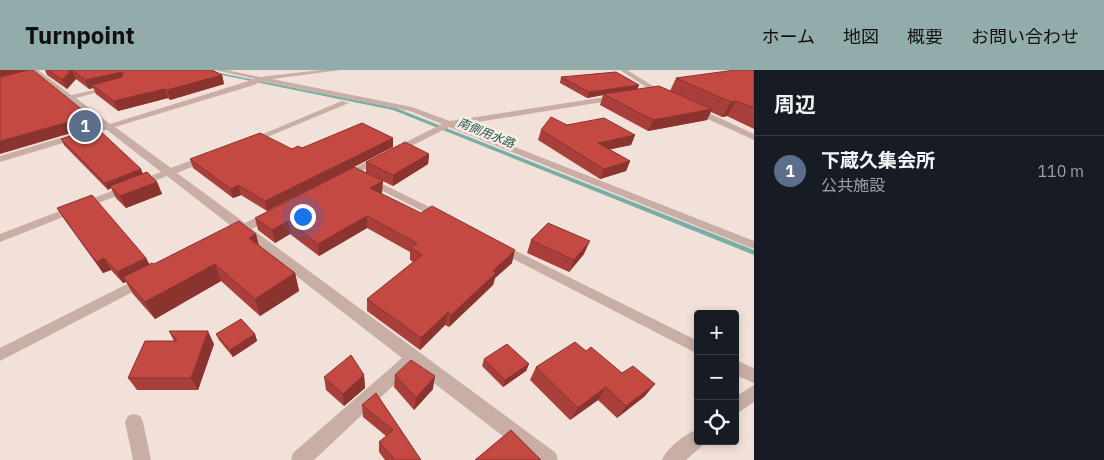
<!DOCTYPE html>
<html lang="ja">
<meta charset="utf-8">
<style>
body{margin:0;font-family:"IBM Plex Sans","Noto Sans JP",sans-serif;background:#20242c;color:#f1f3f6}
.controls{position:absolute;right:15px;bottom:15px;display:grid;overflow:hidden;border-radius:5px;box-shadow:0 2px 8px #0003}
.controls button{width:45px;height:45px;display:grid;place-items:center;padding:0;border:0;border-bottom:1px solid #363941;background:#171b24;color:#f1f3f6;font:25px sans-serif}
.you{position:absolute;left:302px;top:146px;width:18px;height:18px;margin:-12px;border:4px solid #fff;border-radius:50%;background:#1a73e8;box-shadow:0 0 0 8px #1a73e833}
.badge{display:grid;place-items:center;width:32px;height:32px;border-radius:50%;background:#91acaa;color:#fff;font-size:16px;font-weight:700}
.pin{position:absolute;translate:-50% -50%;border:2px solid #fff;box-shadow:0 1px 5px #0006}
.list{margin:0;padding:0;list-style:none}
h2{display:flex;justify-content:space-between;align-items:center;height:65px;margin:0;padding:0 20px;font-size:21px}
h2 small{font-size:16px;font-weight:400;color:#9ea1a6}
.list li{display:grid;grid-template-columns:32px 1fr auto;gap:15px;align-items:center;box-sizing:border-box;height:70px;padding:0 20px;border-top:1px solid #363941}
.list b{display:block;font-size:19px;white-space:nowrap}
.list p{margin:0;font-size:16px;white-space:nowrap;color:#9ea1a6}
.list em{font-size:16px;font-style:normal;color:#9ea1a6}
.icon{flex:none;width:28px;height:28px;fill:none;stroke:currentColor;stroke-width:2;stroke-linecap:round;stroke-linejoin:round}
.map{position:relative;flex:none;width:754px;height:390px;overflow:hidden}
header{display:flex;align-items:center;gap:30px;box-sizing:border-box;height:70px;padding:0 25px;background:#91acaa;color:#111}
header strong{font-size:24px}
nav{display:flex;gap:28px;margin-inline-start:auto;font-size:18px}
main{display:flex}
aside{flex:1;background:#171b24}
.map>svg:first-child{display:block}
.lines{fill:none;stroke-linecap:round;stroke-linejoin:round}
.stream{fill:#78aea5;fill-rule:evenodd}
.minor{fill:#c9aea5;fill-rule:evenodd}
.tertiary{fill:#c9aea5;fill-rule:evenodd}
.wall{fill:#a93f3a}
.shaded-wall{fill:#8a332f}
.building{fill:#c54943;stroke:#8a332f}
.labels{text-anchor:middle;stroke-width:5;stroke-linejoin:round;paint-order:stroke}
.far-water-label{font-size:12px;font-style:italic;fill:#1c554e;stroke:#f9ece5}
</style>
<header>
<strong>Turnpoint</strong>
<nav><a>ホーム</a><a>地図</a><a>概要</a><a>お問い合わせ</a></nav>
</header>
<main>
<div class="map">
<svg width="754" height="390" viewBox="0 0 754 390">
<rect width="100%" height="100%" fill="#f1e1d9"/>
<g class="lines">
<path class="stream" d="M197,0h8l191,38 358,142v5l-361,-145z"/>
<path class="minor" d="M31,0h7l33,25 42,-9v2l-37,10 34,26 145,-45 -40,-9h12l33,7 60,-7h21l-69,9 140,28 38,14 168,-26h3v4l-162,26 295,116v8l-305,-122 -103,52h-6v-4l102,-51 -32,-13 -148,-30 -8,4 -139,42 56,41 34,-13h6v4l-34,14 68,50 21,-10h8l1,2 -1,2 -22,12 304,224 2,7h-24l-121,-93 -99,93h-23l2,-7 109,-95 -160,-124 -10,5 -4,-1 -2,-3 9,-6 -68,-53 -167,66v-8l161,-62 -54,-42h-6l-1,-2 2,-2z
M620,0h7l41,25 -7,2z
M342,31l7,2 -96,40 -7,-2z
M690,37h6l58,27v6l-64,-29z
M77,63l4,3 -1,2 -80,24v-6z
M368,107l78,38 1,2 -1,2h-8l-73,-37v-4z
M500,173l198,98v13l-202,-104 -2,-3z
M143,206l7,5 -2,3 -148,77v-13z
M735,290l19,8v15l-19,-8z
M134,344l6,2 3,6 8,38h-18l-8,-38 3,-6z"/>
<path class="tertiary" d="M754,315v17l-19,13v-18z
M698,359v12h8l-2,3 -18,16h-24c5,-12 23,-26 36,-31z"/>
</g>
<path class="wall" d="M45,0h167l10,5 2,9 -54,16 -2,-2 -50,13 -22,-17 -3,-6 -4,1 -13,-10 -9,10 -20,-14z
M754,0v59l-27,-13 -5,1 -11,-5 -4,8 -59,11 -48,-26 3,-10 -16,3 -27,-15 1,-6 78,8 -2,4 33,2 6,-13z
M567,55l68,10 -4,10 -22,4 21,12 -4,10 -26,8 -62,-39 3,-10z
M393,68v9l-39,20 28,26 -1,1 131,69 -17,15 -2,7 -44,42 -4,-2 -25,25 -53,-39v-12l46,-37 -3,-2v-8l-43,-24 -48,28 -29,-22 -15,9 -17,-13 -3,-12 93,-48 -81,41 -26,-16 -8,3 -40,-30 -3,-9z
M61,69l82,35 14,8 5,12 -36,14 -10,-10 -5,-10 -3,2 -44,-45z
M429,84l-1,10 -35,22 -27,-13v-11z
M57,138l89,50 3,6h5l102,-30 3,12 36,27 4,18 -39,25 -39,-35 -66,38 -22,-25 -7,-12 -3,1 -12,-13 -8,3 -39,-54z
M531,170l53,14 -15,18 -42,-19z
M169,261l45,13 -16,46h-61l-9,-12 46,-37z
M216,264h39l2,7 -24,16 -14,-17z
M586,281l59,45 -28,22 -19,-18 -28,20 -40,-40 6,-13z
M484,289l45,5 -3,7 -23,16 -21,-21z
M364,305l1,13 -21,18 -18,-16 -2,-13z
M395,305l38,14 -19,21 -20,-23z
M376,323l45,67h-36l-6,-8v-10l7,-6 -23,-19 -1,-12z"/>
<path class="shaded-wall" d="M0,0h31l-31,10z
M72,0l4,9 -9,10 -5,-9z
M123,2l3,9 -34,4 1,3 -4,1 -4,-9z
M222,5l2,9 -54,16 -3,-10z
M639,15l-2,5 -34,4v1l-16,3 2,-6z
M164,19l4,9 -50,13 -4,-10z
M736,31l-9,15 -5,1 9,-15z
M712,39l-5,11 -59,11 5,-11z
M90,46l5,10 -95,28v-13z
M635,65l-4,10 -37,8 4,-10z
M393,68v9l-126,64 -2,-10z
M429,84l-1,10 -35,22v-11z
M630,91l-4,10 -26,8 4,-10z
M141,99l3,7 -34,10 1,2 -3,2 -3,-7z
M383,111l-1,12 -11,7 -1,-12z
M157,112l5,12 -36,14 -6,-12z
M238,115l3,10 -8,3 -2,-9z
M367,146v12l-48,28 -1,-12z
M288,151l2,13 -15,9 -3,-13z
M256,164l4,17 -11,-13z
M590,171l-6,13 -15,18 5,-12z
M515,180l-3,13 -17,15 -2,7 -44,42 2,-12 42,-44z
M104,188l7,12 -8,3 -7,-11z
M146,188l6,11 -29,8 3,5 -3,1 -6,-11z
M215,194l6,17 -66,38 -10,-17z
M295,203l4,18 -39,25 -5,-17z
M448,242l-3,13 -25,25 1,-12z
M208,261l6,13 -16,46 -7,-12z
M255,264l2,7 -24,16 -3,-7z
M529,294l-3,7 -23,16 2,-7z
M364,305l1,13 -21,18 -1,-12z
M435,306l-2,13 -19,21 2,-12z
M655,314l-10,12 -28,22 9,-12z
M606,317l-8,13 -28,20 8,-12z"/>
<path class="building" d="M28,0h5l57,46 -90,25v-64z
M48,0h23l-9,10z
M72,0h140l10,5 -55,15 -3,-1 -50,12 -22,-16 30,-8 1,-5 -38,8z
M735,0h19v38l-18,-7 -5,1 -55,-24z
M616,2l23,13 -50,7 -28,-15z
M659,16l53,23 -59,11 -50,-26z
M551,47l16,8 37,-7 31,17 -37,8 32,18 -26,8 -63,-39z
M362,53l31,15 -128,63 -27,-16 -7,4 -41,-30 70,-26 32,16 6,-3 4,2z
M97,58l44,41 -36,14 -44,-44z
M405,72l24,12 -36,21 -27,-13z
M354,97l29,14 -13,7 51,25 11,-7 83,44 -22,21 3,2 -45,42 -3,-3 -27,26 -54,-39 55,-44 -11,-7 6,-5 -50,-27 -49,28 -30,-23 -16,9 -17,-12z
M147,102l10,10 -37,14 -10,-10z
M92,125l54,63 -29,14 -13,-14 -8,4 -39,-54z
M239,151l17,13 -7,4 46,35 -40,26 -40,-35 -70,38 -22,-25 29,-14 2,1z
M548,153l42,18 -16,19 -43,-20z
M241,249l14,15 -25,16 -14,-16z
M169,261h39l-17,47h-63l17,-37h32z
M575,272l11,9 5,-4 31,26 11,-7 22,18 -29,22 -20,-19 -28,21 -42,-41z
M507,274l22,20 -24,16 -21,-21z
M351,285l13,20 -21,19 -19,-17z
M411,290l24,16 -19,22 -21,-23z
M376,323l45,67h-26l-16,-18 14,-12 -31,-25z
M511,360l30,30h-66z"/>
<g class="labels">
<g class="far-water-label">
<text transform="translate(486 63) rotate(22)" y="4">南側用水路</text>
</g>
</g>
</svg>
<div class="controls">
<button>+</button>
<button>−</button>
<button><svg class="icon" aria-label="locate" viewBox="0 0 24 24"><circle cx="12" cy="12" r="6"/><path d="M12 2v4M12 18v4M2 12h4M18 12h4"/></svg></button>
</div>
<div class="you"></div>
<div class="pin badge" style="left:85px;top:56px;background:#5c6f8a">1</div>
</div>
<aside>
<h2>周辺<small></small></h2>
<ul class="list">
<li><span class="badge" style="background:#5c6f8a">1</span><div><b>下蔵久集会所</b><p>公共施設</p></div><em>110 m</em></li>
</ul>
</aside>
</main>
